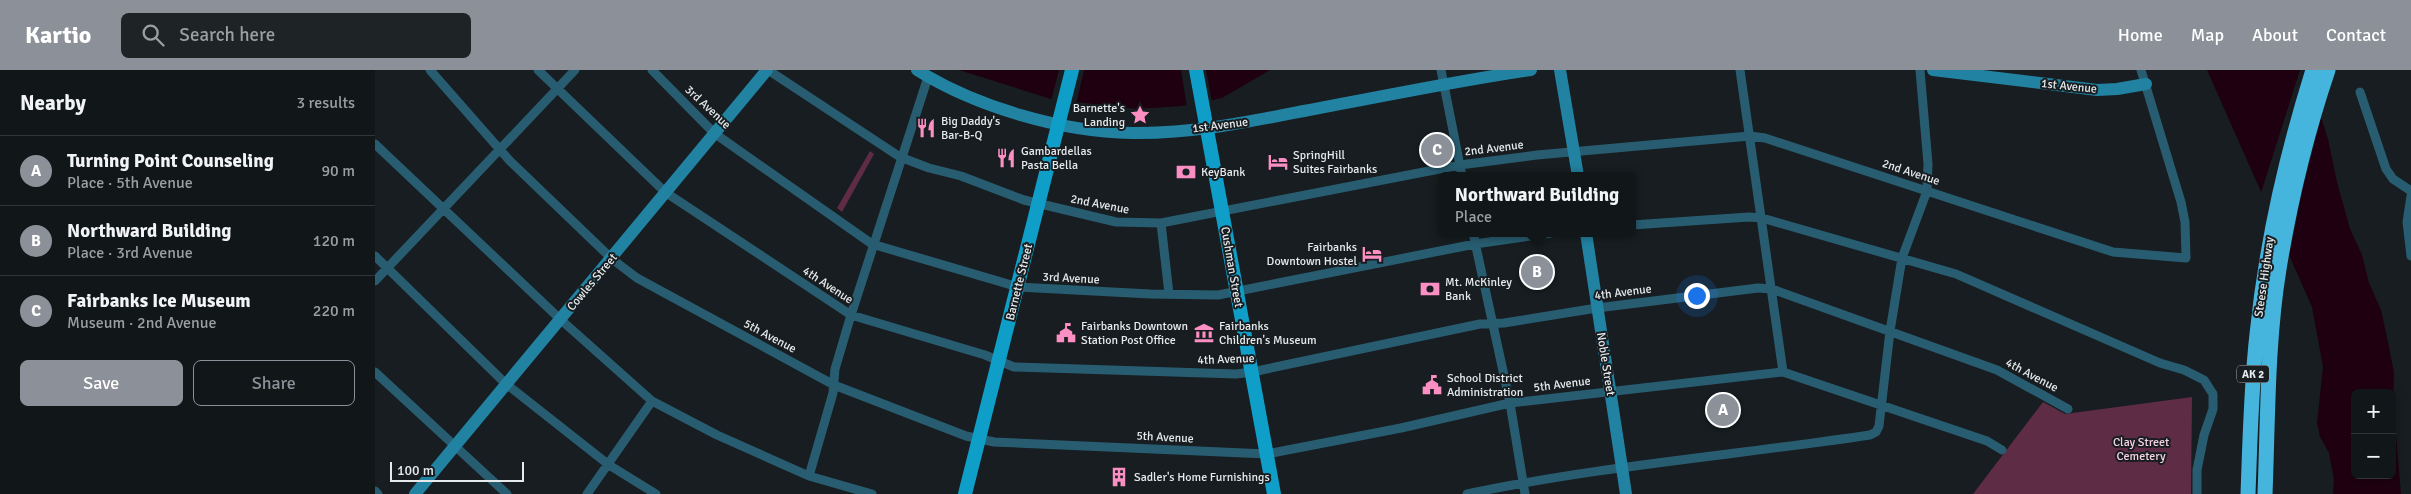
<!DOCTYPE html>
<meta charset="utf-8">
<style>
body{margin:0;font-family:Signika,sans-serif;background:#1e2325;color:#f1f3f6}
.controls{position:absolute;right:15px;bottom:15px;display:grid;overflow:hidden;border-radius:8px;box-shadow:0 2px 12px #0003}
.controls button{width:45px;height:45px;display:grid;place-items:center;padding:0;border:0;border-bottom:1px solid #303537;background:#111618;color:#f1f3f6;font:25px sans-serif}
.scale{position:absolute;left:15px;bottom:12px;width:134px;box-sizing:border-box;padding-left:5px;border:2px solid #e6eaec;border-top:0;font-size:14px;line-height:18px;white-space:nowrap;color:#e6eaec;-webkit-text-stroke:4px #171d20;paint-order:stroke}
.you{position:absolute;left:1321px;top:225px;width:18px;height:18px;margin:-12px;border:4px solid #fff;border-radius:50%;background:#1a73e8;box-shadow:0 0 0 8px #1a73e833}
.badge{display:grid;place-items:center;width:32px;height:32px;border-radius:50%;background:#8c9099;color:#fff;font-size:16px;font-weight:700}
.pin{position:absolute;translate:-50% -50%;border:2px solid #fff;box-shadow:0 1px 5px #0006}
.popup{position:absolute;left:1063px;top:102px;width:198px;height:65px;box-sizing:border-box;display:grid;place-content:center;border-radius:8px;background:#111618;filter:drop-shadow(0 1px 4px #0005);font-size:16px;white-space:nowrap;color:#9c9fa2}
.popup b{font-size:19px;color:#f1f3f6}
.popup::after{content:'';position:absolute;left:50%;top:100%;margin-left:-10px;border:10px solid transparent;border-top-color:#111618}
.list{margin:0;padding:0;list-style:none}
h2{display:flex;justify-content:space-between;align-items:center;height:65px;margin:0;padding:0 20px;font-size:21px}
h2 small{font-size:16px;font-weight:400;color:#9c9fa2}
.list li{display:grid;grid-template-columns:32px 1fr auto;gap:15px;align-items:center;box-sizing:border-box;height:70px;padding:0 20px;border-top:1px solid #303537}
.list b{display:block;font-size:19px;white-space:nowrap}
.list p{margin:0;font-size:16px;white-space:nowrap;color:#9c9fa2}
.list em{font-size:16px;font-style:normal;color:#9c9fa2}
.actions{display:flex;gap:10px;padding:15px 20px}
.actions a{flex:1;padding:11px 0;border:1px solid #8c9099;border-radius:8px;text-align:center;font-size:18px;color:#8c9099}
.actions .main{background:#8c9099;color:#fff}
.icon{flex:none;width:28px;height:28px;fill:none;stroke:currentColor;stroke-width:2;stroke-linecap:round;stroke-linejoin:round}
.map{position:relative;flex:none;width:2036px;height:424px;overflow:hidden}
header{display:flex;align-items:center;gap:30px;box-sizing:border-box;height:70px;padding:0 25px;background:#8c9099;color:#fff}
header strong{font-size:24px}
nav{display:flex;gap:28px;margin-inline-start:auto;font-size:18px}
.search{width:350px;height:45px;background:#1e2325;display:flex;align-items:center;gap:12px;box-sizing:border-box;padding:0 18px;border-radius:8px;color:#9c9fa2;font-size:19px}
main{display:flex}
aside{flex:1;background:#111618}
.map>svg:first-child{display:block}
.green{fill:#5f2c46}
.water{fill:#1f0010;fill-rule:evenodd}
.pier{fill:#171d20}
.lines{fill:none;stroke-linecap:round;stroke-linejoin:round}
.street{stroke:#285d71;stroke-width:9}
.secondary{stroke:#2282a2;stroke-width:12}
.primary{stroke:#0f9ec8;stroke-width:14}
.highway{stroke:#46b5dd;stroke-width:15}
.labels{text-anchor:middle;stroke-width:4;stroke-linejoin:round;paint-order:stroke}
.shield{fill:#171d20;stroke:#a8acaf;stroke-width:1}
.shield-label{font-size:11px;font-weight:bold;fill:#e6eaec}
.street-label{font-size:12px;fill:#e6eaec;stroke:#171d20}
.poi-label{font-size:12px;fill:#e6eaec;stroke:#171d20;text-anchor:start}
.park-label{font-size:12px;fill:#f6d2e2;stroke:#171d20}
</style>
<header>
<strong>Kartio</strong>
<div class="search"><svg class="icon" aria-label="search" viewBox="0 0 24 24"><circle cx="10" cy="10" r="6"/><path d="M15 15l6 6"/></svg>Search here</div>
<nav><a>Home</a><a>Map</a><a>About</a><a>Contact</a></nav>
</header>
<main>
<aside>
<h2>Nearby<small>3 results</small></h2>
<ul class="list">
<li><span class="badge">A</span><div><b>Turning Point Counseling</b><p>Place · 5th Avenue</p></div><em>90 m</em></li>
<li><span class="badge">B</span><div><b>Northward Building</b><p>Place · 3rd Avenue</p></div><em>120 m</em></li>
<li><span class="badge">C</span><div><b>Fairbanks Ice Museum</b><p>Museum · 2nd Avenue</p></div><em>220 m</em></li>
</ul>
<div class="actions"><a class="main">Save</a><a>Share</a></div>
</aside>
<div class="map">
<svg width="2036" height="424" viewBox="0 0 2036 424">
<rect width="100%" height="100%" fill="#171d20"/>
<path class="green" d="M495,81l4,3 -32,58 -5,-4z
M1817,327l-1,97h-218l70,-92 22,12z"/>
<path class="water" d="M584,0h311l-48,28 -40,8 -45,3 -86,-10z
M1832,0h99l22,69 9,43 13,47 12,26 7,28 12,27 7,32 6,31 -1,27 8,94h-68l1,-14 -5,-27 -9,-16 -3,-14 6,-56 -11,-60zM1980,323h37v82h-37z"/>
<path class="pier" d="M684,0h25l-8,35 -25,-4z
M806,0h25l6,32 -25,5z
M1925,0h9l13,44 -20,78 -13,65 -29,-61z"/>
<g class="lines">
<path class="street" d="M55,0l80,91 102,98 25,19 197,107 132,51 28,6 273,12 134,-26 109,-25 273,-31 204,69 15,9
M163,0l127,122 186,123 134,40 29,12 222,7 16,-2 228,-48 24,-1 93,-15 161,-20 14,1 225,81 71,39
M277,0l62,63 158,111 146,43 132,7 68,1 257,-51 76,-11
M393,0l132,87 29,11 32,8 63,24 92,22 45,1 299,-58 77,-10 213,-19 15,2 348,114 73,6 -1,-36 -4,-20 -40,-132
M1066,0l21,106
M1365,0l43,302
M1985,22l26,77 7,10 18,12
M0,74l185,175 92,82 65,34 92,41 63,18
M2036,126l-4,26 4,34
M786,153l8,71
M1257,155l117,-8 13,1 194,56 204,89 24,7 20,10 9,14v15l-9,26 -7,35v24
M1098,163l37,170 15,91
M0,186l130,127 104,82 47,29
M0,211l200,-211
M0,302l132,122
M434,406l24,-83 2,-24 16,-54 77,-238
M0,421l3,3
M212,424l65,-93
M1092,424c132,-28 269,-39 403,-59l6,-3 3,-6 11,-95 12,-73 25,-67 1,-27 -8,-94"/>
<path class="secondary" d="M542,0c59,37 145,62 215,63 58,1 116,-11 172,-22 76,-14 151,-30 227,-41
M1185,0l18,106
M1558,0l164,20 20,-1 29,-5
M1211,163l40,261
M40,424l352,-424"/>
<path class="primary" d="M821,0l78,424
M590,424l107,-424"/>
<path class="highway" d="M1873,424c2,-53 3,-107 9,-160 9,-89 29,-178 56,-264
M1890,424c3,-75 2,-151 14,-225 11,-68 27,-134 49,-199"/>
</g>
<defs>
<symbol id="sight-bare" viewBox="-9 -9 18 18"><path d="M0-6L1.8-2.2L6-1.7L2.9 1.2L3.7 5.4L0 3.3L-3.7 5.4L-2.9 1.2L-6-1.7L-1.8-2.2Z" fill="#fb8fc4" stroke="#171d20" stroke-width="2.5" paint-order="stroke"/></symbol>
<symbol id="restaurant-bare" viewBox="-9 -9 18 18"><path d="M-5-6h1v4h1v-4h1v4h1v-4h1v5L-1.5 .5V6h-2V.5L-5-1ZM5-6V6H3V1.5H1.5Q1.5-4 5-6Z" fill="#fb8fc4" stroke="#171d20" stroke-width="2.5" paint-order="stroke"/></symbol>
<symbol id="hotel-bare" viewBox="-9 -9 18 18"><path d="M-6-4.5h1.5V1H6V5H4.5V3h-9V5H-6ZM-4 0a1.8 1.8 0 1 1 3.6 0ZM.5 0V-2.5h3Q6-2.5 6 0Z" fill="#fb8fc4" stroke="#171d20" stroke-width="2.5" paint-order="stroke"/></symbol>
<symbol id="bank-bare" viewBox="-9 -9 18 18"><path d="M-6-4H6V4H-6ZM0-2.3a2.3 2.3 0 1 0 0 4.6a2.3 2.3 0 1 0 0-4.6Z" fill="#fb8fc4" stroke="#171d20" stroke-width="2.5" paint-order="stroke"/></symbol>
<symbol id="civic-bare" viewBox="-9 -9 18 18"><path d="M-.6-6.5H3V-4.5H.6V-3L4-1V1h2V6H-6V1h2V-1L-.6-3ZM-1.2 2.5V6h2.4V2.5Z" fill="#fb8fc4" stroke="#171d20" stroke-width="2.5" paint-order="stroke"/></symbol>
<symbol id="museum-bare" viewBox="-9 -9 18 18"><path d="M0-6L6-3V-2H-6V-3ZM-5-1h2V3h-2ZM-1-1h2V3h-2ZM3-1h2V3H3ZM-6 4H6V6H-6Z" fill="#fb8fc4" stroke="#171d20" stroke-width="2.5" paint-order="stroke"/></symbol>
<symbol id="building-bare" viewBox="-9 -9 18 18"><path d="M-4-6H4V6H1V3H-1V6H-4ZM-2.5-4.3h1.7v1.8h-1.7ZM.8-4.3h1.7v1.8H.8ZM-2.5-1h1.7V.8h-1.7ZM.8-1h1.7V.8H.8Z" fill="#fb8fc4" stroke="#171d20" stroke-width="2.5" paint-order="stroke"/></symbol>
</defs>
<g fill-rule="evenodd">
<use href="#sight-bare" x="751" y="31" width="28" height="28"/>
<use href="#restaurant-bare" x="537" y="44" width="28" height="28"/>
<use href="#restaurant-bare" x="617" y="74" width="28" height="28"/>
<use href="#hotel-bare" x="889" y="78" width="28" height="28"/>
<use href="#bank-bare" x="797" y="88" width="28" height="28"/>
<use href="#hotel-bare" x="983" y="170" width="28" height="28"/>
<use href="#bank-bare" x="1041" y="205" width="28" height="28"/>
<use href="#civic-bare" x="677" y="249" width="28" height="28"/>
<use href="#museum-bare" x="815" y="249" width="28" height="28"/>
<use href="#civic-bare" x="1043" y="301" width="28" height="28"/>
<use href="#building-bare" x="730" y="393" width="28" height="28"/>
</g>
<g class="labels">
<rect class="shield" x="1862" y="295.5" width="32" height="17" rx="4"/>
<g class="shield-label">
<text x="1878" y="308">AK 2</text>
</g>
<g class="street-label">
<text transform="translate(1694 16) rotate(6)" y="4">1st Avenue</text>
<text transform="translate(333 37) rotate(43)" y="4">3rd Avenue</text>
<text transform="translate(845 55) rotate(-7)" y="4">1st Avenue</text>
<text transform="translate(1119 78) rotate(-7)" y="4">2nd Avenue</text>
<text transform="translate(1536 102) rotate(18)" y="4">2nd Avenue</text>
<text transform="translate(725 134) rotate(11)" y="4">2nd Avenue</text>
<text transform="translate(857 197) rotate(80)" y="4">Cushman Street</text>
<text transform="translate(1889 207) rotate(-82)" y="4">Steese Highway</text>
<text transform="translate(696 208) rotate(3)" y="4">3rd Avenue</text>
<text transform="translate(217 212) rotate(-50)" y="4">Cowles Street</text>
<text transform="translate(644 212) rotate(-76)" y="4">Barnette Street</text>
<text transform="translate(453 215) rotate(33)" y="4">4th Avenue</text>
<text transform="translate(1248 222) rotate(-7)" y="4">4th Avenue</text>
<text transform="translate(395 266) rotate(28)" y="4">5th Avenue</text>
<text transform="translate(851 289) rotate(-2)" y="4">4th Avenue</text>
<text transform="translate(1231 294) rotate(81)" y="4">Noble Street</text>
<text transform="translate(1657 305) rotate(28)" y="4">4th Avenue</text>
<text transform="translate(1187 314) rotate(-7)" y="4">5th Avenue</text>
<text transform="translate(790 367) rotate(3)" y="4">5th Avenue</text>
</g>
<g class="poi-label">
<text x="750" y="42" text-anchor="end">Barnette's<tspan x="750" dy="14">Landing</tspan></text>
<text x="566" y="55">Big Daddy's<tspan x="566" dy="14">Bar-B-Q</tspan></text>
<text x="646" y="85">Gambardellas<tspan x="646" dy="14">Pasta Bella</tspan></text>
<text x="918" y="89">SpringHill<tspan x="918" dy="14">Suites Fairbanks</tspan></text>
<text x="826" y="106">KeyBank</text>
<text x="982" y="181" text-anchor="end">Fairbanks<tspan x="982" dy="14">Downtown Hostel</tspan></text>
<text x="1070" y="216">Mt. McKinley<tspan x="1070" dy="14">Bank</tspan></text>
<text x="706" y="260">Fairbanks Downtown<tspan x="706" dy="14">Station Post Office</tspan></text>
<text x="844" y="260">Fairbanks<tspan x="844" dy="14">Children's Museum</tspan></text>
<text x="1072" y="312">School District<tspan x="1072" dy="14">Administration</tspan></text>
<text x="759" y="411">Sadler's Home Furnishings</text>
</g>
<g class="park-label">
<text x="1766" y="376">Clay Street<tspan x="1766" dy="14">Cemetery</tspan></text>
</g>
</g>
</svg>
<div class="controls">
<button>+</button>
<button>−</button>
</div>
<div class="scale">100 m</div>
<div class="you"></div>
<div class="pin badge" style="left:1348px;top:340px">A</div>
<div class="pin badge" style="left:1162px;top:202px">B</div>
<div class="popup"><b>Northward Building</b>Place</div>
<div class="pin badge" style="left:1062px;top:80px">C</div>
</div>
</main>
